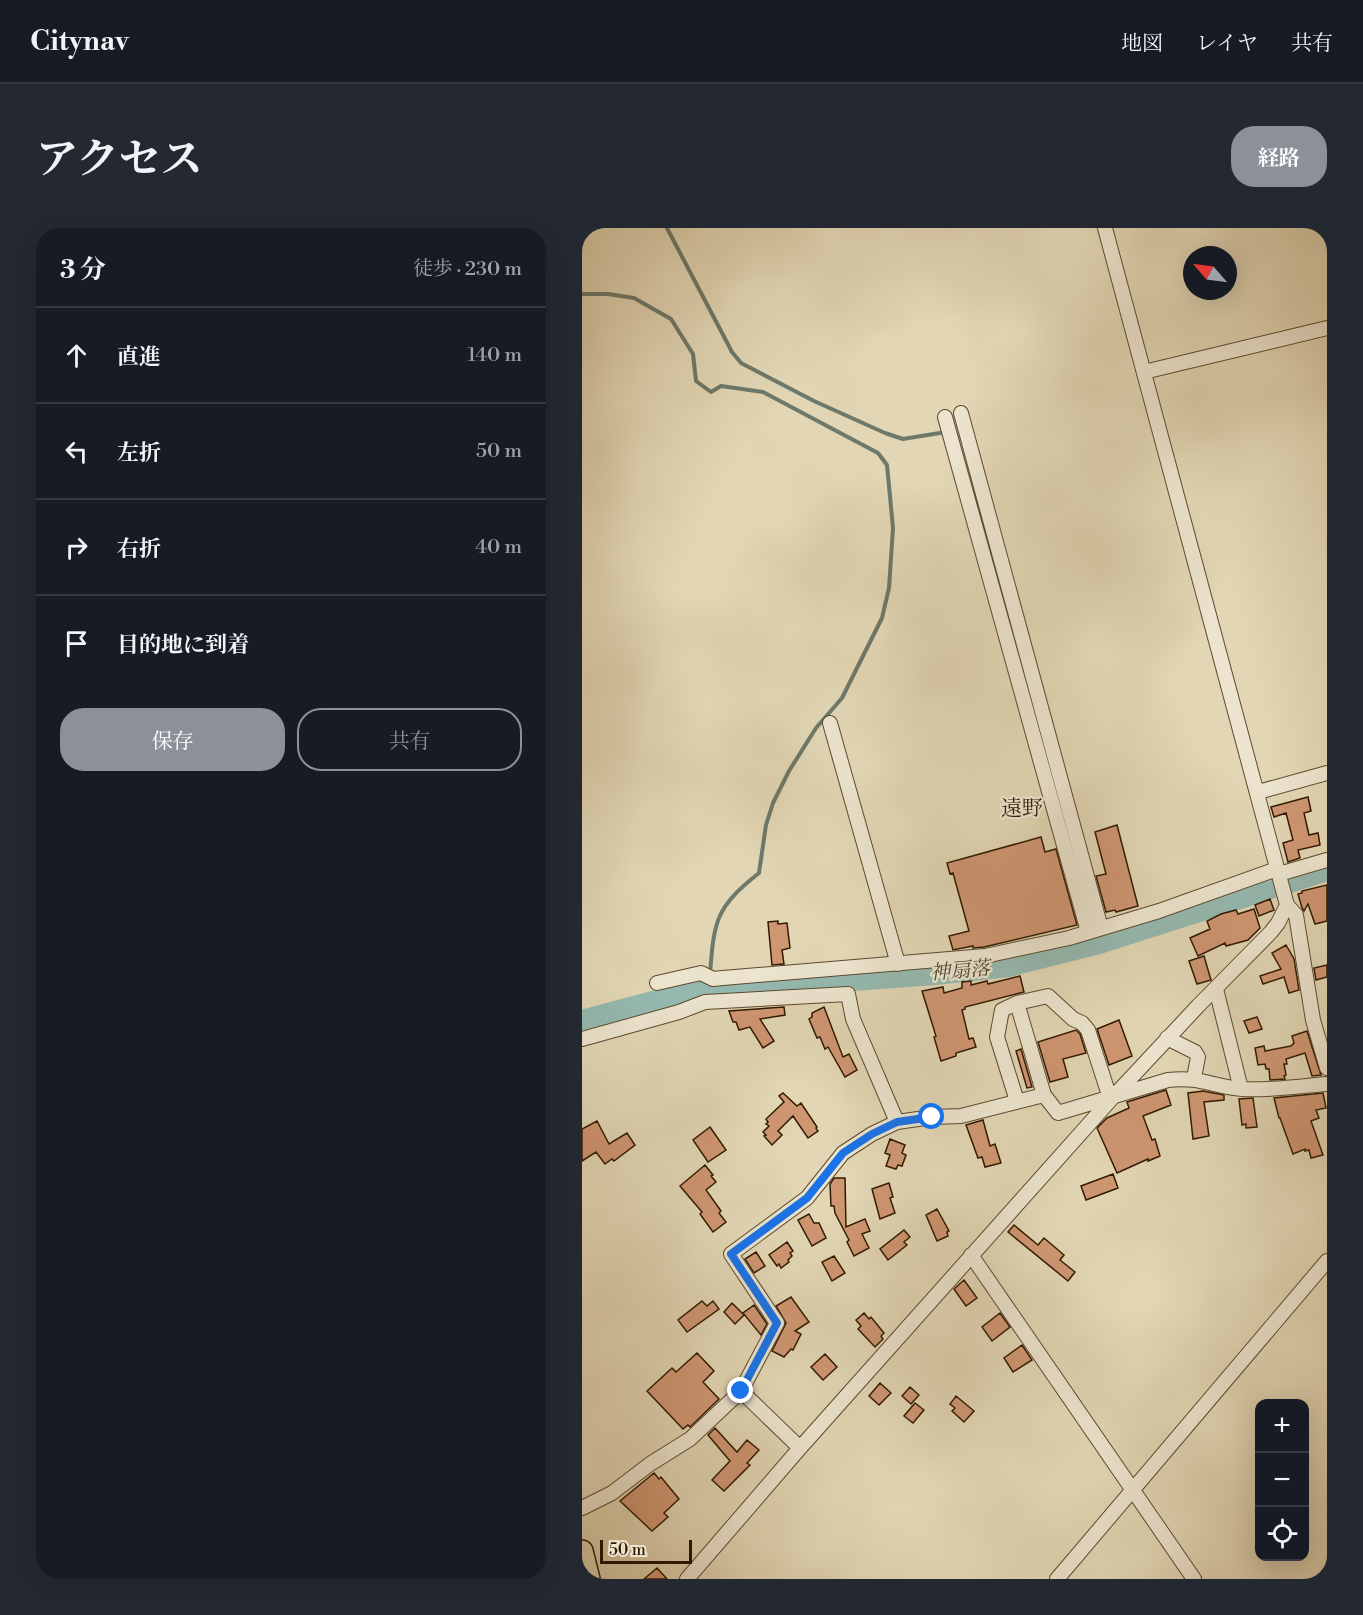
<!DOCTYPE html>
<html lang="ja">
<meta charset="utf-8">
<style>
body{margin:0;font-family:"Libre Bodoni","Noto Serif JP",serif;background:#242831;color:#f1f3f6}
.controls{position:absolute;right:18px;bottom:18px;display:grid;overflow:hidden;border-radius:12px;box-shadow:0 6px 24px #0002}
.controls button{width:54px;height:54px;display:grid;place-items:center;padding:0;border:0;border-bottom:2px solid #363941;background:#171b24;color:#f1f3f6;font:30px sans-serif}
.compass{position:absolute;left:601px;top:18px;width:54px;height:54px;border-radius:50%;background:#171b24;box-shadow:0 6px 24px #0002;rotate:298deg}
.scale{position:absolute;left:18px;bottom:15px;width:92px;box-sizing:border-box;padding-left:6px;border:3px solid #301a01;border-top:0;font-size:16px;line-height:21px;white-space:nowrap;color:#301a01;-webkit-text-stroke:4px #ece4ce;paint-order:stroke}
.stop{position:absolute;width:18px;height:18px;margin:-14px;border:4px solid #1a73e8;border-radius:50%;background:#fff}
.stop.end{background:#1a73e8;border-color:#fff;box-shadow:0 2px 6px #0008}
.list{margin:0;padding:0;list-style:none}
h2{display:flex;justify-content:space-between;align-items:center;height:78px;margin:0;padding:0 24px;font-size:26px}
h2 small{font-size:20px;font-weight:400;color:#9ea1a6}
.list li{display:grid;grid-template-columns:39px 1fr auto;gap:18px;align-items:center;box-sizing:border-box;height:96px;padding:0 24px;border-top:2px solid #363941}
.list b{display:block;font-size:22px;white-space:nowrap}
.list em{font-size:20px;font-style:normal;color:#9ea1a6}
.actions{display:flex;gap:12px;padding:18px 24px}
.actions a{flex:1;padding:14px 0;border:2px solid #8c9099;border-radius:24px;text-align:center;font-size:21px;color:#8c9099}
.actions .main{background:#8c9099;color:#fff}
.icon{flex:none;width:33px;height:33px;fill:none;stroke:currentColor;stroke-width:2;stroke-linecap:round;stroke-linejoin:round}
.map{position:relative;flex:none;width:745px;height:1351px;overflow:hidden;border-radius:24px}
header{display:flex;align-items:center;gap:36px;box-sizing:border-box;height:84px;padding:0 30px;background:#171b24;border-bottom:2px solid #363941}
header strong{font-size:28px}
nav{display:flex;gap:33px;margin-inline-start:auto;font-size:21px}
.intro{display:flex;align-items:center;justify-content:space-between;box-sizing:border-box;height:144px;padding:0 36px}
h1{margin:0;font-size:42px}
.button{padding:15px 27px;border-radius:24px;background:#8c9099;color:#fff;font-size:21px;font-weight:700}
main{display:flex;gap:36px;padding:0 36px}
aside{flex:1;background:#171b24;border-radius:24px;box-shadow:0 6px 24px #0002}
.map>svg:first-child{display:block}
.lines{fill:none;stroke-linecap:round;stroke-linejoin:round}
.stream{stroke:#6d796a;stroke-width:4}
.river{stroke:#95b9b0;stroke-width:22}
.building{fill:#cf9672;stroke:#301a01;stroke-width:1.5}
.street-casing{stroke:#5c492e;stroke-width:16}
.primary-casing{stroke:#301a01;stroke-width:24}
.street{stroke:#ece4ce;stroke-width:14}
.primary{stroke:#e2d6b4;stroke-width:21}
.route{stroke:#1a73e8;stroke-width:8}
.labels{text-anchor:middle;stroke-width:4.5;stroke-linejoin:round;paint-order:stroke}
.water-label{font-size:20px;font-style:italic;fill:#4e4a36;stroke:#ece4ce}
.quarter-label{font-size:21px;fill:#301a01;stroke:#ece4ce}
</style>
<header>
<strong>Citynav</strong>
<nav><a>地図</a><a>レイヤ</a><a>共有</a></nav>
</header>
<div class="intro"><h1>アクセス</h1><a class="button">経路</a></div>
<main>
<aside>
<h2>3 分<small>徒歩 · 230 m</small></h2>
<ul class="list">
<li><svg class="icon" aria-label="ahead" viewBox="0 0 24 24"><path d="M12 20V5M6 11l6-6 6 6"/></svg><div><b>直進</b></div><em>140 m</em></li>
<li><svg class="icon" aria-label="left" viewBox="0 0 24 24"><path d="M17 20v-9H6M10 6l-5 5 5 5"/></svg><div><b>左折</b></div><em>50 m</em></li>
<li><svg class="icon" aria-label="right" viewBox="0 0 24 24"><path d="M7 20v-9h11M14 6l5 5-5 5"/></svg><div><b>右折</b></div><em>40 m</em></li>
<li><svg class="icon" aria-label="arrive" viewBox="0 0 24 24"><path d="M6 21V4h12l-3 4 3 4H6"/></svg><div><b>目的地に到着</b></div></li>
</ul>
<div class="actions"><a class="main">保存</a><a>共有</a></div>
</aside>
<div class="map">
<svg width="745" height="1351" viewBox="0 0 745 1351">
<rect width="100%" height="100%" fill="#e2d6b4"/>
<filter id="stains"><feTurbulence type="fractalNoise" baseFrequency=".00333" numOctaves="4"/><feColorMatrix values="0 0 0 0 .2 0 0 0 0 .09 0 0 0 0 .02 0 0 0 .5 -.17"/></filter>
<radialGradient id="worn" r=".72"><stop offset=".6" stop-color="#630" stop-opacity="0"/><stop offset="1" stop-color="#630" stop-opacity=".3"/></radialGradient>
<g class="lines">
<path class="stream" d="M85,0l65,124 9,11 73,38 71,32 18,6 43,-7
M0,66h26l26,4 37,21 22,35 3,27 15,11 10,-6 42,6 115,61 9,12 6,63 -4,60 -7,30 -40,80 -26,30 -27,43 -16,32 -7,22 -7,48c-43,34 -45,47 -49,101
M513,704l4,11
M126,763l1,-10"/>
<path class="river" d="M0,793l74,-20 52,-10 227,-17 73,-8 91,-23 228,-73"/>
</g>
<path class="building" d="M726,569l3,14 -7,2 5,22 9,-2 2,12 -22,5 2,8 -12,4 -5,-19 10,-3 -7,-27 -12,4 -3,-10z
M535,597l21,81 -22,6 -1,-2 -9,2 -10,-36 10,-2 -11,-42z
M459,609l4,15 11,-3 21,76 -93,22 -11,1v-2l-20,4 -4,-14 20,-5 -16,-58 -3,1 -3,-11z
M745,657v36l-12,3 -7,-20 -4,7 -2,-3 -4,-14 4,-1v-2z
M688,671l4,11 -15,6 -4,-11z
M672,681l6,19 -12,12 -22,6 -1,-3 -27,13 -8,-18 20,-9 -3,-8 14,-7 15,-4 2,4z
M196,693v3l9,-1 3,25 -8,2 2,14 -12,1 -4,-43z
M704,717l8,14 5,31 -10,3 -5,-16 -21,7 -3,-8 21,-7 -9,-16z
M622,728l7,24 -14,4 -8,-23z
M745,737v12l-11,3 -2,-12z
M438,748l4,16 -59,15v2l-3,1 7,29 4,-1 3,9 -20,6v3l-15,5 -7,-24 2,-1 -14,-45 21,-4 1,6 18,-5v-6l9,-1v4l16,-4 1,3z
M202,779l1,8 -25,4 14,22 -11,7 -13,-21 -11,3 -3,-8h-3l-4,-11z
M242,779l19,50 6,-3 8,16 -12,7 -17,-30 -3,2 -5,-12 -3,1 -8,-19 3,-2v-4z
M675,789l5,12 -13,4 -5,-12z
M537,792l13,36 -23,9 -12,-36z
M494,802l4,4 6,19 -23,6 5,18 -18,5 -12,-40z
M725,803l14,44 -9,1 -7,-23 -19,6 1,5h-3l2,11 -2,1 1,3 -15,1 -1,-11h-3l-1,-5 -7,1 -3,-17 9,-2 1,5 26,-5 3,-3 -2,-7z
M439,821l11,38 -5,1 -11,-37z
M584,862l5,15 -28,11 9,24 3,-1 5,17 -12,5v-2l-31,14 -20,-45 10,-10 22,-10 -2,-6z
M621,863l21,4v5l-20,2 5,34 -16,3 -5,-46z
M201,865l14,13 4,-3 16,24 -1,1 2,3 -10,7 -15,-22 -15,15 4,4 -10,10 -8,-9 2,-1 -3,-3 6,-6 -3,-2 2,-2 -2,-3 18,-17 -5,-6z
M741,865l3,15 -10,2 3,8 -8,3 12,34 -12,3 -2,-8 -4,1v-2l-12,5 -13,-36h-1l-5,-20z
M671,870l4,29 -11,1v-4l-4,1 -3,-26z
M401,892l7,26 5,-2 6,19 -16,4 -3,-10 -4,1 -12,-33z
M15,893l12,23 18,-11 8,12 -21,16 -2,-2 -7,5 -9,-12 -14,9v-32z
M128,899l16,23 -18,12 -15,-22z
M308,911l15,6 -3,8 4,2 -4,11 -4,-1 -2,4 -10,-3 4,-11 -5,-2z
M123,937l8,10 -2,1 5,6 -10,8 15,21 -2,2 7,9 -13,10 -13,-18 2,-2 -22,-26z
M531,946l5,14 -32,12 -5,-14z
M252,950h11l1,49 19,-8 5,12 -8,3 7,14 -15,8 -7,-14 2,-2 -14,-27 -1,-7h-3l-1,-22z
M307,955l4,14 -3,1 5,15 -15,6 -8,-30z
M355,981l12,22 -2,1 1,4 -11,5 -11,-26z
M227,986l5,9h5l7,15 -14,8 -14,-26z
M432,997l24,20 6,-7 20,17 -4,5 15,12 -7,9 -60,-49z
M322,1002l6,7 -6,5 3,3 -19,15 -8,-11z
M205,1014l6,9 -3,2 2,3 -4,4 1,2 -8,6 -2,-4 -2,2 -8,-11z
M174,1024l9,14 -11,7 -9,-14z
M252,1028l11,17 -13,8 -10,-19z
M382,1052l13,18 -11,8 -12,-17z
M209,1069l18,25 -14,9 6,3 -8,16 -2,-1 -7,8 -12,-6 14,-28 -10,-17z
M120,1073l5,5 6,-5 6,8 -32,23 -9,-12z
M150,1075l12,12 -9,9 -11,-12z
M172,1077l13,19 -6,11 -18,-22z
M282,1085l5,6 2,-2 13,16 -3,3 2,3 -8,8 -17,-18 3,-3 -5,-6z
M418,1085l10,14 -18,14 -10,-14z
M440,1117l10,15 -19,12 -9,-14z
M115,1125l17,18 -11,11 16,17 -29,28 -2,-2 -5,4 -36,-38 25,-23 4,4z
M243,1126l12,13 -14,13 -12,-13z
M298,1155l11,10 -12,12 -10,-9z
M328,1159l9,8 -8,9 -9,-8z
M374,1168l18,15 -10,11 -12,-11 3,-3 -5,-4z
M333,1175l9,7 -11,13 -9,-7z
M133,1200l22,24 10,-12 12,10 -12,13 3,2 -26,26 -12,-11 18,-19 -22,-26z
M72,1245l5,6 2,-2 18,22 -15,14 4,4 -16,14 -32,-30z
M75,1340l10,11h-23z"/>
<g class="lines">
<defs>
<path id="street" d="M562,144l183,-44
M379,185l140,515
M363,189l143,515
M248,495l68,241
M676,564l69,-19
M697,646l48,-14
M705,677l9,10 17,105 14,48
M75,755l44,-10 12,6 10,-1 262,-22 84,-18 90,-27 118,-42
M634,761l25,100
M435,775l27,92
M585,810l28,14 3,5 -4,21
M0,811l97,-27 26,-10 143,-8 5,25 44,103
M435,873l-20,-64 5,-27 15,-7 31,-7 25,23 9,4 6,7 20,62 5,5
M389,1027l223,324
M159,1163l59,57
M0,1280l30,-15 38,-29 40,-25 51,-48 36,-68 -46,-69 76,-56 36,-45 29,-19 25,-12 35,-5 29,-1 83,-21 14,18 110,-33c32,-4 46,7 74,9 24,2 60,-3 85,-5
M105,1351l113,-131 313,-351 85,-91 73,-74 7,-9 9,-18 -182,-677
M475,1351l270,-318"/>
<path id="primary" d="M0,1323l7,28"/>
</defs>
<use href="#street" class="street-casing"/>
<use href="#primary" class="primary-casing"/>
<use href="#street" class="street"/>
<use href="#primary" class="primary"/>
</g>
<g class="lines">
<path class="route" d="M159,1163l36,-68 -46,-69 76,-56 36,-45 29,-19 25,-12 35,-5"/>
</g>
<g class="labels">
<g class="water-label">
<text transform="translate(378 742) rotate(-5)" y="7">神扇落</text>
</g>
<g class="quarter-label">
<text x="440" y="587">遠野</text>
</g>
</g>
<rect width="100%" height="100%" filter="url(#stains)"/>
<rect width="100%" height="100%" fill="url(#worn)"/>
</svg>
<div class="controls">
<button>+</button>
<button>−</button>
<button><svg class="icon" aria-label="locate" viewBox="0 0 24 24"><circle cx="12" cy="12" r="6"/><path d="M12 2v4M12 18v4M2 12h4M18 12h4"/></svg></button>
</div>
<svg class="compass" viewBox="-18 -18 36 36"><path d="M0-13l5 13h-10z" fill="#e53935"/><path d="M0 13l5-13h-10z" fill="#9ea1a6"/></svg>
<div class="scale">50 m</div>
<div class="stop" style="left:350px;top:889px"></div>
<div class="stop end" style="left:159px;top:1163px"></div>
</div>
</main>
